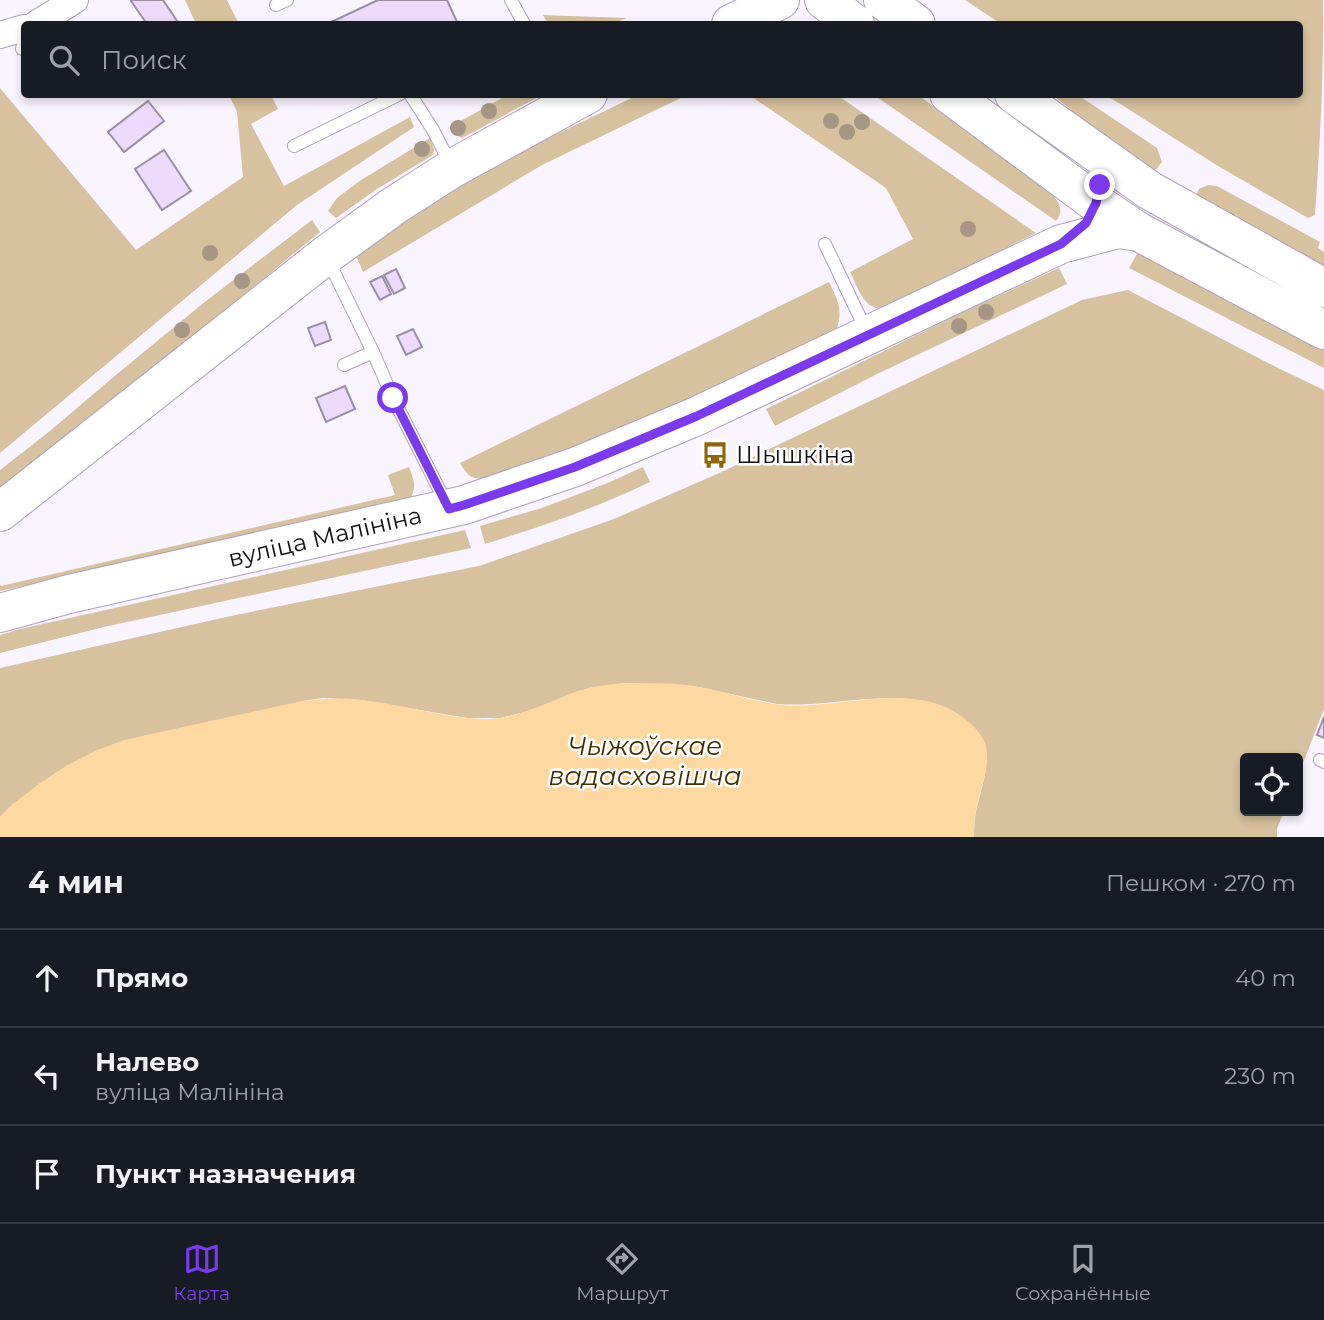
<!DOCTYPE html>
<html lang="ru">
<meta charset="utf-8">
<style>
body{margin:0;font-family:Montserrat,sans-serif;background:#242831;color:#f1f3f6}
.controls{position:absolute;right:21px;bottom:21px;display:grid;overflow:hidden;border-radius:7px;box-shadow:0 4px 10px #0003}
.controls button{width:63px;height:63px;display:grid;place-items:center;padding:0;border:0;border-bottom:2px solid #363941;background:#171b24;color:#f1f3f6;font:35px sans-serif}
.stop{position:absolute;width:21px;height:21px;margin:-16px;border:5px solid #7c3aed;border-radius:50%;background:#fff}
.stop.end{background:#7c3aed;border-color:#fff;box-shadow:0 2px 7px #0008}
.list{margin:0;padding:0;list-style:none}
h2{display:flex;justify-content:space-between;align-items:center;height:91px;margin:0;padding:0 28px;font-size:30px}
h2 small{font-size:23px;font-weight:400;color:#9ea1a6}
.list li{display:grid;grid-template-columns:46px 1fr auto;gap:21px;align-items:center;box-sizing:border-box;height:98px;padding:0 28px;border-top:2px solid #363941}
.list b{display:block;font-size:26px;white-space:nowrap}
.list p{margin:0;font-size:23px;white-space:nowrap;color:#9ea1a6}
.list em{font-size:23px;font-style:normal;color:#9ea1a6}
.icon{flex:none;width:38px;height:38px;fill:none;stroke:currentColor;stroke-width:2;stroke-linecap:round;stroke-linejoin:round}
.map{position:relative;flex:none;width:1324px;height:837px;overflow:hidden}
.search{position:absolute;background:#171b24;box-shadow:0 4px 10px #0003;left:21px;right:21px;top:21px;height:77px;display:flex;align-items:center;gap:18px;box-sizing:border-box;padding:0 24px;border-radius:7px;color:#9ea1a6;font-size:26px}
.sheet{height:385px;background:#171b24}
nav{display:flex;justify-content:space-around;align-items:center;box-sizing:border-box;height:98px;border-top:2px solid #363941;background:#171b24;font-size:19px;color:#9ea1a6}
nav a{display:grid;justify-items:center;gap:4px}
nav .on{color:#7c3aed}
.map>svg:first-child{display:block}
.green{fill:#d7c19f}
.water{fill:#fdd8a0}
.building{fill:#eddafc;stroke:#9b8fa5;stroke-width:2}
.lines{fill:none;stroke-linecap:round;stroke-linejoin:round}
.service-casing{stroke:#afa2b9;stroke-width:14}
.minor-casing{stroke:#afa2b9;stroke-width:28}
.primary-casing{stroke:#afa2b9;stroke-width:40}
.service{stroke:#fff;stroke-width:12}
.minor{stroke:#fff;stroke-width:26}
.primary{stroke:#fff;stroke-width:38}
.tree{fill:#a69683}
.route{stroke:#7c3aed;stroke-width:9}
.labels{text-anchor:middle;stroke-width:5;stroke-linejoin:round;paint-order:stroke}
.poi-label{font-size:24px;fill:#110d14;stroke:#fff;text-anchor:start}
.street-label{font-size:24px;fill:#110d14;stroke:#fff}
.water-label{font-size:26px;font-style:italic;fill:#472f00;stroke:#fff}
</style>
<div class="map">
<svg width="1324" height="837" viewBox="0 0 1324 837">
<rect width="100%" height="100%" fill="#faf4fe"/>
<path class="green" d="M185,0h42l12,24h-43z
M965,0h358c1,72 -3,143 -8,215l-7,3 -90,-52 -112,-71 194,-1v-70h-299z
M543,15l84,3 -15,6h-64z
M0,88l136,162 107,-73 -6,-65 -8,-17h42l7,14 -27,15 33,62 126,-69 4,10 -117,78 -297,248z
M509,94l33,1 -80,43 -7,-3 -5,-8z
M638,95h49l-145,70 -179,107 -8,-19 96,-62 66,-38z
M749,95h88l199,138 -151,75c-21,4 -27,-21 -35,-36l63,-33 -27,-51z
M874,95h44l134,99c8,9 12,17 4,27z
M1053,95h25l79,53 5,14 -7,9 -58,-39z
M430,138l4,12 -1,5 -56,34 -41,29 -8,-7 9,-13 24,-18z
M1208,185l9,1 103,56 -2,6 6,4v16l-129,-71 4,-8z
M312,220l8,12 -201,166 -119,96v-24l50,-39 67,-57 89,-73z
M1138,252l186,97v19l-195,-100z
M1059,268l8,16 -190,90 -102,52 -9,-17 191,-94z
M829,282c10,20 14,28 7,50l-210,101 -139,46c-17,0 -19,-3 -27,-16z
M1128,290l150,78 46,22v319l-26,67v-18h-53v53h39l-7,18v8h-303c0,-13 1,-25 5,-38 4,-16 9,-30 7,-47 -1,-12 -7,-19 -16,-27 -51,-48 -131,-16 -193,-21l-83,-18 -70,-3 -45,8 -44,18 -34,9h-34l-106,-18 -38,-2 -21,3 -288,102 -14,14v-149l226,-51 253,-51 135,-47 103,-45 365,-174z
M409,467c6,16 8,20 -1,36l-408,88v-7l1,2 394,-91 -7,-20z
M643,467l7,15c-53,26 -108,44 -165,62l-5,-18 62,-18 68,-26z
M465,530l6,18 -367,79 -104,26v-18l20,-6z"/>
<path class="water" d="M624,683c23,1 46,-1 69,3 30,4 59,16 89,19 57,5 132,-26 182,13 8,6 17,15 21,25 6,19 -2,38 -7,57 -3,12 -4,24 -4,37h-974v-20l14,-14 26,-20 26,-17 29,-15 29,-11 178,-39c20,-2 39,-4 60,-1 40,4 81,18 122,19 35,0 65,-18 97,-29 14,-4 28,-6 43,-7z"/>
<path class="building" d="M133,0h30l16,24h-32l-16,-23z
M378,0h69l10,22 -6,2h-124z
M148,101l16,20 -40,31 -16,-20z
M164,150l27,41 -29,19 -27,-41z
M396,269l9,19 -11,6 -10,-19z
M382,276l9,18 -11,6 -10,-18z
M325,322l6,18 -16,6 -7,-18z
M413,329l9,18 -16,8 -9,-19z
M345,386l10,23 -29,13 -10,-24z
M1324,717v21l-7,-3z"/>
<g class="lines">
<defs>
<path id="service" d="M511,0l13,24
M276,5l11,-5
M22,49l2,-9
M410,94l23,36 18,35
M294,146l106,-52
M825,244l41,86
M327,258l46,94 20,46 53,105
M344,365l29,-13
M1320,760l4,2"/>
<path id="minor" d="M36,24l39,-24
M0,35l24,-7"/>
<path id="primary" d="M824,0l31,24
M883,0l33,24
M731,24l49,-24
M949,94l147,109 43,29 185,98
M1014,94l135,96 175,98
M0,512l326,-257 69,-50 58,-37 135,-74
M0,613l69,-19 395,-89 111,-38 122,-51 364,-172 57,-15 21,3"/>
</defs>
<use href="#service" class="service-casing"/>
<use href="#minor" class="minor-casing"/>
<use href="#primary" class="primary-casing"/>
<use href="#service" class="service"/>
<use href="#minor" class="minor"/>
<use href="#primary" class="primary"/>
</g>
<g class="tree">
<circle cx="489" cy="111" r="8"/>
<circle cx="831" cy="121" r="8"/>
<circle cx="862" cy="122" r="8"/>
<circle cx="458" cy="128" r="8"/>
<circle cx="847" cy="132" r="8"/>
<circle cx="422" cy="149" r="8"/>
<circle cx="968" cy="229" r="8"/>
<circle cx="210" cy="253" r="8"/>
<circle cx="242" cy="281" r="8"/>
<circle cx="986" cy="312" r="8"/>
<circle cx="959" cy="326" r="8"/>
<circle cx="182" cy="330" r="8"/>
</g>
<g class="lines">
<path class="route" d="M393,398l56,111 15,-4 111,-38 122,-51 364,-172 25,-21 10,-20 4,-18"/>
</g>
<defs>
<symbol id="bus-bare" viewBox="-9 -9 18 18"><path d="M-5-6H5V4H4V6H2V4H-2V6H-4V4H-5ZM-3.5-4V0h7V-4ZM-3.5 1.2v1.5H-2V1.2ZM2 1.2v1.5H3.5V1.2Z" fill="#8f640b" stroke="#fff" stroke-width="2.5" paint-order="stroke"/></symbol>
</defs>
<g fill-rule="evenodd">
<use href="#bus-bare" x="696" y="436" width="38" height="38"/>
</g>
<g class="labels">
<g class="poi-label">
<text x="736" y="463">Шышкіна</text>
</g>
<g class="street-label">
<text transform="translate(325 537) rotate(-13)" y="8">вуліца Малініна</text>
</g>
<g class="water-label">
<text x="645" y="755">Чыжоўскае<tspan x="645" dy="30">вадасховішча</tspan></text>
</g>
</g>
</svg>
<div class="controls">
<button><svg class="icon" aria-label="locate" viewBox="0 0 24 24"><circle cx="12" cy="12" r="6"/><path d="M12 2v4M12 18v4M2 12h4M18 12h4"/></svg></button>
</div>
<div class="stop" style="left:393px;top:398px"></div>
<div class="stop end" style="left:1100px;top:185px"></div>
<div class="search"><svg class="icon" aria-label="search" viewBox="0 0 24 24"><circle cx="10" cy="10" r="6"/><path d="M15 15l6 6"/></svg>Поиск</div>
</div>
<section class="sheet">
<h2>4 мин<small>Пешком · 270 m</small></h2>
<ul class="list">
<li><svg class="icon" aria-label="ahead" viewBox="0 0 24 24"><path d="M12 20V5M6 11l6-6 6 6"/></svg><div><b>Прямо</b></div><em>40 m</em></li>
<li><svg class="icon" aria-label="left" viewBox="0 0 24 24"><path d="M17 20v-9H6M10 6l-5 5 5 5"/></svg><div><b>Налево</b><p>вуліца Малініна</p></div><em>230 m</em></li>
<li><svg class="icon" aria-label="arrive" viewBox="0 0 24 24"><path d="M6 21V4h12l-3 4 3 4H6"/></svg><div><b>Пункт назначения</b></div></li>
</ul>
</section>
<nav>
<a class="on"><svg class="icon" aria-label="map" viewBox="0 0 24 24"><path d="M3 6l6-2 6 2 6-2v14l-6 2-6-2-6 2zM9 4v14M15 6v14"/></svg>Карта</a>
<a><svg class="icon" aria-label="directions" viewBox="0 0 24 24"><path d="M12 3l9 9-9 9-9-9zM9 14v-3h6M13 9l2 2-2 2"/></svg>Маршрут</a>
<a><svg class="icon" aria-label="saved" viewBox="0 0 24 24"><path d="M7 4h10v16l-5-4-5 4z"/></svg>Сохранённые</a>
</nav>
